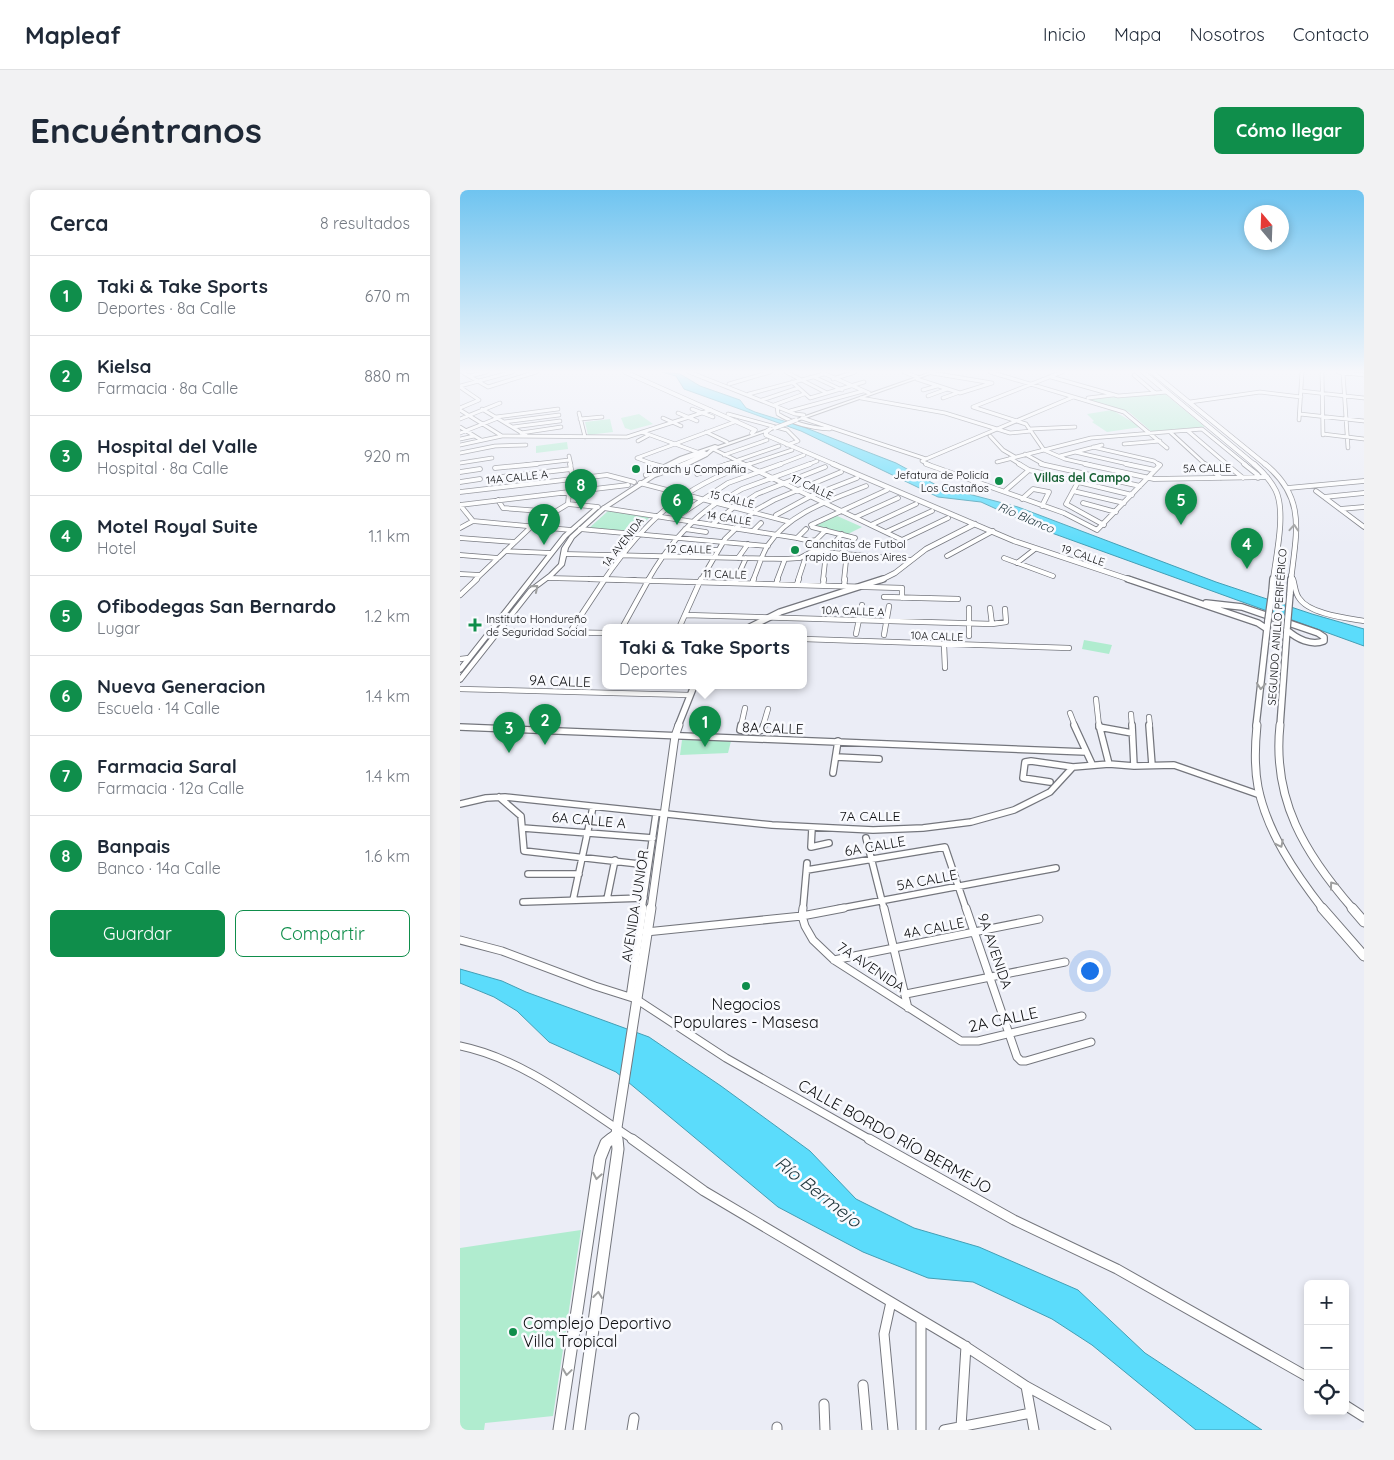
<!DOCTYPE html>
<html lang="es">
<meta charset="utf-8">
<style>
body{margin:0;font-family:Quicksand,sans-serif;background:#f2f2f3;color:#1f2937}
.controls{position:absolute;right:15px;bottom:15px;display:grid;overflow:hidden;border-radius:8px;box-shadow:0 2px 8px #0003}
.controls button{width:45px;height:45px;display:grid;place-items:center;padding:0;border:0;border-bottom:1px solid #e0e1e3;background:#fff;color:#1f2937;font:25px sans-serif}
.compass{position:absolute;left:784px;top:15px;width:45px;height:45px;border-radius:50%;background:#fff;box-shadow:0 2px 8px #0003;rotate:341deg}
.you{position:absolute;left:629px;top:780px;width:18px;height:18px;margin:-12px;border:4px solid #fff;border-radius:50%;background:#1a73e8;box-shadow:0 0 0 8px #1a73e833}
.badge{display:grid;place-items:center;width:32px;height:32px;border-radius:50%;background:#0f8e4b;color:#fff;font-size:16px;font-weight:700}
.pin{position:absolute;translate:-50% -41px;filter:drop-shadow(0 1px 2px #0008)}
.pin::after{content:'';position:absolute;top:26px;width:18px;height:15px;background:inherit;clip-path:polygon(0 0,100% 0,50% 100%)}
.popup{position:absolute;left:142px;top:434px;width:205px;height:65px;box-sizing:border-box;display:grid;place-content:center;border-radius:8px;background:#fff;filter:drop-shadow(0 1px 4px #0005);font-size:16px;white-space:nowrap;color:#747a83}
.popup b{font-size:19px;color:#1f2937}
.popup::after{content:'';position:absolute;left:50%;top:100%;margin-left:-10px;border:10px solid transparent;border-top-color:#fff}
.list{margin:0;padding:0;list-style:none}
h2{display:flex;justify-content:space-between;align-items:center;height:65px;margin:0;padding:0 20px;font-size:21px}
h2 small{font-size:16px;font-weight:400;color:#747a83}
.list li{display:grid;grid-template-columns:32px 1fr auto;gap:15px;align-items:center;box-sizing:border-box;height:80px;padding:0 20px;border-top:1px solid #e0e1e3}
.list b{display:block;font-size:19px;white-space:nowrap}
.list p{margin:0;font-size:16px;white-space:nowrap;color:#747a83}
.list em{font-size:16px;font-style:normal;color:#747a83}
.actions{display:flex;gap:10px;padding:15px 20px}
.actions a{flex:1;padding:11px 0;border:1px solid #0f8e4b;border-radius:8px;text-align:center;font-size:18px;color:#0f8e4b}
.actions .main{background:#0f8e4b;color:#fff}
.icon{flex:none;width:28px;height:28px;fill:none;stroke:currentColor;stroke-width:2;stroke-linecap:round;stroke-linejoin:round}
.map{position:relative;flex:none;width:904px;height:1240px;overflow:hidden;border-radius:8px}
header{display:flex;align-items:center;gap:30px;box-sizing:border-box;height:70px;padding:0 25px;background:#fff;border-bottom:1px solid #e0e1e3}
header strong{font-size:24px}
nav{display:flex;gap:28px;margin-inline-start:auto;font-size:18px}
.intro{display:flex;align-items:center;justify-content:space-between;box-sizing:border-box;height:120px;padding:0 30px}
h1{margin:0;font-size:35px}
.button{padding:12px 22px;border-radius:8px;background:#0f8e4b;color:#fff;font-size:18px;font-weight:700}
main{display:flex;gap:30px;padding:0 30px}
aside{flex:1;background:#fff;border-radius:8px;box-shadow:0 2px 8px #0003}
.map>svg:first-child{display:block}
.green{fill:#b0eccf}
.water{fill:#5bdcfb;stroke:#449eb4}
.lines{fill:none;stroke-linecap:round;stroke-linejoin:round}
.minor-far5-casing{stroke:#74767d;stroke-width:4.5}
.minor-far4-casing{stroke:#74767d;stroke-width:5.5}
.minor-far3-casing{stroke:#74767d;stroke-width:6}
.minor-far2-casing{stroke:#74767d;stroke-width:8}
.minor-far1-casing{stroke:#74767d;stroke-width:9}
.minor-casing{stroke:#74767d;stroke-width:11}
.major-far5-casing{stroke:#74767d;stroke-width:5}
.major-far4-casing{stroke:#74767d;stroke-width:6}
.major-far3-casing{stroke:#74767d;stroke-width:8}
.major-far2-casing{stroke:#74767d;stroke-width:9}
.major-far1-casing{stroke:#74767d;stroke-width:11}
.major-casing{stroke:#74767d;stroke-width:13}
.highway-casing{stroke:#74767d;stroke-width:2}
.minor-far5{stroke:#fff;stroke-width:3}
.minor-far4{stroke:#fff;stroke-width:4}
.minor-far3{stroke:#fff;stroke-width:4.5}
.minor-far2{stroke:#fff;stroke-width:5.5}
.minor-far1{stroke:#fff;stroke-width:7}
.minor{stroke:#fff;stroke-width:9}
.major-far5{stroke:#fff;stroke-width:4}
.major-far4{stroke:#fff;stroke-width:4.5}
.major-far3{stroke:#fff;stroke-width:5.5}
.major-far2{stroke:#fff;stroke-width:7}
.major-far1{stroke:#fff;stroke-width:9}
.major{stroke:#fff;stroke-width:11}
.highway{fill:#fff;fill-rule:evenodd}
.major-bridge-casing{stroke:#74767d;stroke-width:8;stroke-linecap:butt}
.highway-bridge-casing{stroke:#74767d;stroke-width:5;stroke-linecap:butt}
.major-bridge{stroke:#fff;stroke-width:5.5}
.highway-bridge{stroke:#fff;stroke-width:4}
.oneway{stroke:#9e9f9f}
.poi-dot{fill:#0f8e4b;stroke:#f9fafe;stroke-width:2}
.labels{text-anchor:middle;stroke-width:5;stroke-linejoin:round;paint-order:stroke}
.far-street-label{font-size:11px;fill:#0d0e10;stroke:#f9fafe}
.far-poi-label{font-size:11px;fill:#0d0e10;stroke:#f9fafe;text-anchor:start}
.far-neighbourhood-label{font-size:12px;font-weight:bold;fill:#176034;stroke:#f9fafe}
.far-water-label{font-size:12px;font-style:italic;fill:#1f363c;stroke:#f9fafe}
.street-label{font-size:14px;fill:#0d0e10;stroke:#f9fafe}
.near-poi-label{font-size:16px;fill:#0d0e10;stroke:#f9fafe}
.near-street-label{font-size:16px;fill:#0d0e10;stroke:#f9fafe}
.near-water-label{font-size:18px;font-style:italic;fill:#1f363c;stroke:#f9fafe}
</style>
<header>
<strong>Mapleaf</strong>
<nav><a>Inicio</a><a>Mapa</a><a>Nosotros</a><a>Contacto</a></nav>
</header>
<div class="intro"><h1>Encuéntranos</h1><a class="button">Cómo llegar</a></div>
<main>
<aside>
<h2>Cerca<small>8 resultados</small></h2>
<ul class="list">
<li><span class="badge">1</span><div><b>Taki &amp; Take Sports</b><p>Deportes · 8a Calle</p></div><em>670 m</em></li>
<li><span class="badge">2</span><div><b>Kielsa</b><p>Farmacia · 8a Calle</p></div><em>880 m</em></li>
<li><span class="badge">3</span><div><b>Hospital del Valle</b><p>Hospital · 8a Calle</p></div><em>920 m</em></li>
<li><span class="badge">4</span><div><b>Motel Royal Suite</b><p>Hotel</p></div><em>1.1 km</em></li>
<li><span class="badge">5</span><div><b>Ofibodegas San Bernardo</b><p>Lugar</p></div><em>1.2 km</em></li>
<li><span class="badge">6</span><div><b>Nueva Generacion</b><p>Escuela · 14 Calle</p></div><em>1.4 km</em></li>
<li><span class="badge">7</span><div><b>Farmacia Saral</b><p>Farmacia · 12a Calle</p></div><em>1.4 km</em></li>
<li><span class="badge">8</span><div><b>Banpais</b><p>Banco · 14a Calle</p></div><em>1.6 km</em></li>
</ul>
<div class="actions"><a class="main">Guardar</a><a>Compartir</a></div>
</aside>
<div class="map">
<svg width="904" height="1240" viewBox="0 0 904 1240">
<rect width="100%" height="100%" fill="#ebedf6"/>
<path class="green" d="M704,203l41,34 -53,5 -23,-20 -39,-11 1,-2z
M652,220l29,17 -34,5 -15,-10 2,-1 -7,-7z
M179,224l14,10 -22,6 -6,-2 -4,-10z
M150,229l3,13 -25,3 -3,-13z
M107,252l1,7 -32,4v-7z
M148,321l42,6 -17,17 -46,-4z
M375,325l27,12 -16,8 -30,-9z
M624,450l28,5 -3,9 -27,-5z
M222,550l49,1 -3,12 -48,2z
M121,1040l-28,186 -68,7 -1,7h-24v-182z"/>
<path class="water" d="M202,182l18,2 20,12 40,14 6,8 9,4 51,16 90,35 42,23 80,21 198,75 96,32 52,15v17l-326,-118 -57,-26 -43,-5 -137,-66 -117,-42 -8,-13z
M0,779l42,12 24,11 123,45 72,49 89,65 46,48 58,29 65,19 99,43 67,63 117,77h-66l-104,-85 -40,-26 -79,-37 -45,-4 -65,-26 -85,-45 -162,-135 -67,-30 -32,-31 -23,-14 -34,-14z"/>
<g class="lines">
<defs>
<path id="minor-far5" d="M2,182l26,15 48,-15
M229,182l106,42 9,1
M326,182l41,21
M444,182l13,5
M530,182l134,40 43,36
M862,182l1,63
M878,182l26,3
M363,183l46,20
M883,183l5,75
M674,185l21,18
M10,186l16,-4
M354,187l28,13
M591,187l67,19 49,-4
M373,189l22,-7
M457,189l43,14 32,-10 -60,-10
M332,192l18,16 54,-16
M269,194l41,-12
M0,196l52,-14
M0,197l19,13 -19,8
M463,200l14,-4
M841,201l63,7
M289,204l75,-20
M468,206l19,-7
M401,208l84,15 65,20 21,-2
M483,208l14,-5
M628,208l25,-3
M302,210l36,-12
M730,212l70,-10 41,5
M314,215l30,-11
M317,216l1,8c16,10 33,14 52,15
M513,217l53,17 18,26 21,9 26,6
M513,217l89,-35
M22,219l45,27
M232,219l21,8
M0,220l42,26
M330,221l73,-20
M119,223l6,24
M218,223l19,8
M268,224l59,16 11,11 -11,4
M840,224l64,7
M36,227l62,-8
M203,228l18,8
M342,228l124,41
M0,229l40,-16
M120,229l22,-2
M839,230l3,-48
M44,232l55,-7
M0,237l21,13
M53,237l47,-6
M570,239l45,-2
M728,241l40,34
M182,242l55,20
M246,242l21,10
M710,242l36,33
M0,243l38,-15
M61,243l40,-6
M863,244l41,5
M530,246l13,14 12,7
M0,249l14,-3
M178,251l11,-6
M664,254l36,-3
M0,255l42,-9 125,1 84,-27
M633,257l61,14 6,4
M253,259l33,16
M615,262l57,13
M0,263l35,-7 31,-1
M565,264l20,11
M264,265l43,-15
M109,266l2,9
M600,266l42,-11
M177,268l100,-37
M177,268l19,7
M550,268l11,7
M466,269l-4,2 8,4
M466,269l147,-62
M537,272l94,-24 111,-9 44,36
M0,273l32,-5
M65,275l44,-5
M264,275l55,-19
M287,275l45,-15
M318,275l26,-10
M347,275l10,-4"/>
<path id="minor-far4" d="M110,274l3,15
M192,274l11,3
M283,274l159,76 46,-22
M466,274l138,49 33,17 63,-65 -2,-1
M559,274l10,6 103,25
M581,274l99,22
M625,274l69,15 113,-2
M666,274l29,6
M745,274l16,14
M766,274l17,14
M784,274l14,11v3
M35,278l42,-4
M0,282l20,-3
M237,284l31,-10
M32,288l79,-9
M0,292l20,-3
M618,292l-12,22 38,21
M180,293l150,39
M828,298l76,-7
M546,300l23,-20
M613,301l51,12
M856,301l48,36
M0,302l147,-17 27,7
M109,302l-1,12 30,3
M864,307l40,-4
M562,309l11,-10 16,3 -7,14
M38,310l5,8 51,4
M260,312l22,-13 68,-25
M623,313l33,9
M0,315l168,-20
M0,315l13,16 98,9
M277,317l20,-13 68,-27
M144,318l193,30 13,3 3,10
M880,319l24,-2
M296,320l18,-10 67,-28
M316,325l35,-19 46,-18
M396,327l42,-19
M215,328l53,-35 53,-19
M253,334l20,-16
M351,335l76,-35
M411,335l45,-21
M352,337l43,11 -14,16
M0,338l13,-7
M120,339l188,17
M225,339l21,3
M293,341l8,-8
M426,342l46,-21
M0,348l55,4
M337,348l9,-9
M350,351l6,-1 10,-10
M231,359l27,1
M45,361l46,2
M353,361l98,9
M365,363l17,-19
M104,364l221,5 15,-1 13,-7
M0,365l38,3
M487,366l46,-25
M278,368l10,-14
M544,368l49,18
M557,373l18,-14
M0,384l20,1
M831,385l2,5
M88,388l87,2
M15,390l57,-54 36,-22
M144,390c41,-59 77,-93 146,-116
M188,390c18,-31 37,-55 67,-76
M241,390l24,-41 27,-26
M276,390l10,-22
M293,390c5,-11 8,-24 15,-35 22,-33 63,-45 98,-59
M317,390l8,-21
M338,390l8,-24
M363,390l2,-18
M384,390l2,-19"/>
<path id="minor-far3" d="M130,389l312,9v10
M833,389c2,6 2,14 6,19 10,16 47,20 65,23
M275,393l2,-4
M292,393l2,-4
M316,394l2,-5
M337,394l2,-5
M363,395l1,-6
M384,396l1,-7
M0,405l17,-16
M424,407l74,2
M509,418v28
M530,418l2,16
M226,425l306,9 14,-2 -1,-13
M162,438l27,-49
M219,438l22,-49
M37,441l109,2
M110,442l35,-53
M396,444l6,-29
M424,445l5,-29
M344,449l265,9
M484,455l1,23
M0,469l9,-1
M0,499l229,6
M636,509l3,27
M610,523l5,13
M671,524l1,12
M689,527l1,9
M281,536l4,-18
M303,536l5,-17"/>
<path id="minor-far2" d="M281,535l-1,5 16,2 6,-2 2,-5
M614,535l18,39
M639,535l10,39
M672,535l2,41
M689,535l3,40
M0,537l626,25
M639,537l33,6
M376,567l43,2
M373,583l5,-32
M590,592l-27,-4 2,-16 6,-1 42,6
M39,607l22,19 3,35 124,14
M0,614l26,-6 19,-1 267,28 101,5 50,-2 48,-6 43,-12 36,-18 23,-25 36,-3 25,2 40,-1 86,30
M63,638l130,10
M352,638l-1,19 18,-4
M406,648l18,71
M347,680l138,-23 21,62
M68,684h51
M147,709l8,-39
M113,710l20,-93
M63,712l121,-4
M182,719l14,-95
M343,719l4,-46
M377,719l219,-41"/>
<path id="minor-far1" d="M343,718l-1,8 3,10 8,14 21,20 127,81h17l104,-25
M424,718l24,100
M506,718l51,149 4,4h5l65,-19
M186,742l156,-16 42,-8
M0,750l42,11 93,35 41,13 90,59 145,82
M374,770l205,-41
M446,804l159,-32
M170,807l13,-89
M0,856c64,13 120,59 174,94"/>
<path id="minor" d="M172,949l72,52 258,153 64,42 80,44
M409,949l145,81 103,49 191,108
M431,1112l-7,32 9,96
M461,1130v110
M403,1195l4,45
M566,1196l8,44
M364,1214l1,26
M885,1215l19,12
M317,1237v3
M501,1237l5,-81
M172,1240l2,-12
M484,1240l87,-17"/>
<path id="major-far5" d="M165,182l130,58 -3,3
M683,182l112,93
M692,182l114,93
M310,239l-4,3v3l70,30
M210,275l32,-13 4,2 -24,11"/>
<path id="major-far4" d="M373,274l181,77 117,39
M794,274c8,7 17,17 22,27 10,22 0,65 -3,89
M805,274c42,34 31,69 26,116
M217,277l8,-3
M186,285l27,-11
M421,390l14,-7 31,-24 49,-25"/>
<path id="major-far3" d="M668,389l130,44 9,6
M812,401l1,-12
M830,404l1,-15
M746,413l36,4 76,26 6,4v4c-13,5 -27,-2 -37,-11
M288,438l32,-16 103,-33
M218,536l16,-40
M796,536l12,-106
M820,536l7,-97"/>
<path id="major-far2" d="M797,535c-2,20 -3,41 1,62 9,45 37,86 65,122
M820,535c-8,75 25,129 73,184
M191,719l24,-173 4,-11"/>
<path id="major-far1" d="M862,718l42,48
M892,718l12,14
M149,950l7,-6
M157,950l-1,-6 35,-226"/>
<path id="major" d="M99,1240l41,-272 6,-15 5,-4
M119,1240l39,-281 -1,-10"/>
<path id="highway" d="M471,182h5l-139,49 -3,-1z
M314,237l3,1 -63,22 -7,6 -16,8 -36,13 -49,32 -32,29 -6,10 -4,17 -11,11 -20,15 -71,90 -2,1v-6l69,-87 20,-15 10,-10 3,-16 8,-12 32,-29 49,-32 38,-13 16,-8 5,-5 -28,10 -30,15 -4,-1 32,-16 35,-12 3,1z
M135,317l4,1 -32,29 -105,134 -2,1v-6l103,-131z"/>
</defs>
<use href="#minor-far5" class="minor-far5-casing"/>
<use href="#minor-far4" class="minor-far4-casing"/>
<use href="#minor-far3" class="minor-far3-casing"/>
<use href="#minor-far2" class="minor-far2-casing"/>
<use href="#minor-far1" class="minor-far1-casing"/>
<use href="#minor" class="minor-casing"/>
<use href="#major-far5" class="major-far5-casing"/>
<use href="#major-far4" class="major-far4-casing"/>
<use href="#major-far3" class="major-far3-casing"/>
<use href="#major-far2" class="major-far2-casing"/>
<use href="#major-far1" class="major-far1-casing"/>
<use href="#major" class="major-casing"/>
<use href="#highway" class="highway-casing"/>
<use href="#minor-far5" class="minor-far5"/>
<use href="#minor-far4" class="minor-far4"/>
<use href="#minor-far3" class="minor-far3"/>
<use href="#minor-far2" class="minor-far2"/>
<use href="#minor-far1" class="minor-far1"/>
<use href="#minor" class="minor"/>
<use href="#major-far5" class="major-far5"/>
<use href="#major-far4" class="major-far4"/>
<use href="#major-far3" class="major-far3"/>
<use href="#major-far2" class="major-far2"/>
<use href="#major-far1" class="major-far1"/>
<use href="#major" class="major"/>
<use href="#highway" class="highway"/>
<defs>
<path id="major-bridge" d="M808,430l4,-29
M827,439l3,-35"/>
<path id="highway-bridge" d="M315,238l21,-8"/>
</defs>
<use href="#major-bridge" class="major-bridge-casing"/>
<use href="#highway-bridge" class="highway-bridge-casing"/>
<use href="#major-bridge" class="major-bridge"/>
<use href="#highway-bridge" class="highway-bridge"/>
</g>
<defs><path id="oneway-chevron" d="M-2-3.5L2.5 0L-2 3.5" fill="none" stroke-width="1.6" stroke-linecap="round" stroke-linejoin="round" transform="scale(1.25)"/></defs>
<g class="oneway">
<use href="#oneway-chevron" transform="translate(834 338) rotate(-86)"/>
<use href="#oneway-chevron" transform="translate(75 398) rotate(-40)"/>
<use href="#oneway-chevron" transform="translate(801 496) rotate(95)"/>
<use href="#oneway-chevron" transform="translate(820 654) rotate(63)"/>
<use href="#oneway-chevron" transform="translate(873 695) rotate(-127)"/>
<use href="#oneway-chevron" transform="translate(137 986) rotate(100)"/>
<use href="#oneway-chevron" transform="translate(138 1105) rotate(-83)"/>
<use href="#oneway-chevron" transform="translate(107 1182) rotate(98)"/>
</g>
<linearGradient id="sky" x2="0" y2="1"><stop stop-color="#6fc4f0"/><stop offset="0.51" stop-color="#f6f7fb"/><stop offset="1" stop-color="#f6f7fb" stop-opacity="0"/></linearGradient>
<rect width="904" height="356" fill="url(#sky)"/>
<g class="poi-dot">
<circle cx="176" cy="279" r="5"/>
<circle cx="539" cy="291" r="5"/>
<circle cx="335" cy="360" r="5"/>
<path d="M12.5 427.5h5v5h5v5h-5v5h-5v-5h-5v-5h5z"/>
<circle cx="286" cy="796" r="5"/>
<circle cx="53" cy="1142" r="5"/>
</g>
<g class="labels">
<g class="far-street-label">
<text transform="translate(747 278) rotate(-1)" y="4">5A CALLE</text>
<text transform="translate(57 287) rotate(-6)" y="4">14A CALLE A</text>
<text transform="translate(352 297) rotate(25)" y="4">17 CALLE</text>
<text transform="translate(272 309) rotate(14)" y="4">15 CALLE</text>
<text transform="translate(269 328) rotate(9)" y="4">14 CALLE</text>
<text transform="translate(163 352) rotate(-52)" y="4">1A AVENIDA</text>
<text transform="translate(229 359) rotate(1)" y="4">12 CALLE</text>
<text transform="translate(623 365) rotate(19)" y="4">19 CALLE</text>
<text transform="translate(265 384) rotate(2)" y="4">11 CALLE</text>
<text transform="translate(393 421) rotate(2)" y="4">10A CALLE A</text>
<text transform="translate(817 437) rotate(-86)" y="4">SEGUNDO ANILLO PERIFÉRICO</text>
<text transform="translate(477 446) rotate(2)" y="4">10A CALLE</text>
</g>
<g class="far-poi-label">
<text x="186" y="283">Larach y Compañia</text>
<text x="529" y="289" text-anchor="end">Jefatura de Policía<tspan x="529" dy="13">Los Castaños</tspan></text>
<text x="345" y="358">Canchitas de Futbol<tspan x="345" dy="13">rapido Buenos Aires</tspan></text>
<text x="26" y="433">Instituto Hondureño<tspan x="26" dy="13">de Seguridad Social</tspan></text>
</g>
<g class="far-neighbourhood-label">
<text x="622" y="292">Villas del Campo</text>
</g>
<g class="far-water-label">
<text transform="translate(566 328) rotate(23)" y="4">Río Blanco</text>
</g>
<g class="street-label">
<text transform="translate(100 491) rotate(2)" y="5">9A CALLE</text>
<text transform="translate(313 538) rotate(2)" y="5">8A CALLE</text>
<text x="410" y="631">7A CALLE</text>
<text transform="translate(129 630) rotate(5)" y="5">6A CALLE A</text>
<text transform="translate(415 656) rotate(-10)" y="5">6A CALLE</text>
<text transform="translate(467 690) rotate(-11)" y="5">5A CALLE</text>
<text transform="translate(175 716) rotate(-81)" y="5">AVENIDA JUNIOR</text>
<text transform="translate(474 738) rotate(-11)" y="5">4A CALLE</text>
<text transform="translate(535 761) rotate(71)" y="5">9A AVENIDA</text>
<text transform="translate(411 777) rotate(34)" y="5">7A AVENIDA</text>
</g>
<g class="near-poi-label">
<text x="286" y="820">Negocios<tspan x="286" dy="18">Populares - Masesa</tspan></text>
<text x="63" y="1139" text-anchor="start">Complejo Deportivo<tspan x="63" dy="18">Villa Tropical</tspan></text>
</g>
<g class="near-street-label">
<text transform="translate(543 829) rotate(-12)" y="6">2A CALLE</text>
<text transform="translate(435 946) rotate(29)" y="6">CALLE BORDO RÍO BERMEJO</text>
</g>
<g class="near-water-label">
<text transform="translate(358 1002) rotate(38)" y="6">Río Bermejo</text>
</g>
</g>
</svg>
<div class="controls">
<button>+</button>
<button>−</button>
<button><svg class="icon" aria-label="locate" viewBox="0 0 24 24"><circle cx="12" cy="12" r="6"/><path d="M12 2v4M12 18v4M2 12h4M18 12h4"/></svg></button>
</div>
<svg class="compass" viewBox="-18 -18 36 36"><path d="M0-13l5 13h-10z" fill="#e53935"/><path d="M0 13l5-13h-10z" fill="#747a83"/></svg>
<div class="you"></div>
<div class="pin badge" style="left:245px;top:557px">1</div>
<div class="popup"><b>Taki &amp; Take Sports</b>Deportes</div>
<div class="pin badge" style="left:85px;top:555px">2</div>
<div class="pin badge" style="left:49px;top:563px">3</div>
<div class="pin badge" style="left:787px;top:379px">4</div>
<div class="pin badge" style="left:721px;top:335px">5</div>
<div class="pin badge" style="left:217px;top:335px">6</div>
<div class="pin badge" style="left:84px;top:355px">7</div>
<div class="pin badge" style="left:121px;top:320px">8</div>
</div>
</main>
